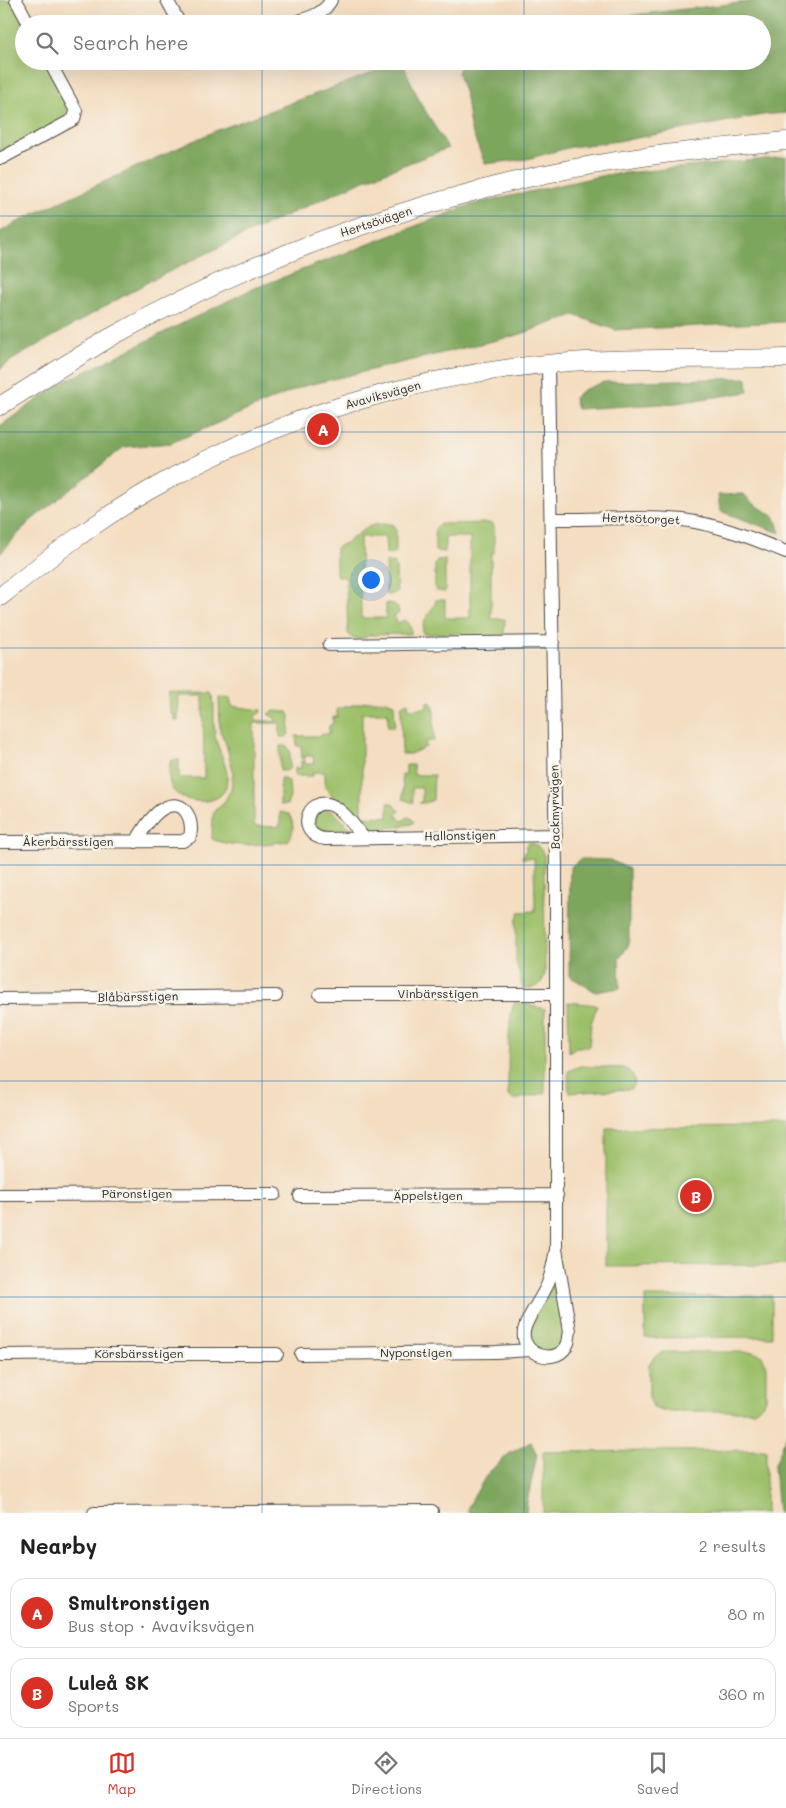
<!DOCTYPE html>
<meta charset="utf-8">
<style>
body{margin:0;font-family:Mali,sans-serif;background:#f6f6f6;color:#202124}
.you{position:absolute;left:370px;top:579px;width:18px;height:18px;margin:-12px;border:4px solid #fff;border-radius:50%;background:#1a73e8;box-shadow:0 0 0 8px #1a73e833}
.badge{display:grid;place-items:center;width:32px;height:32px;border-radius:50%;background:#d93025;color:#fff;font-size:16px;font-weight:700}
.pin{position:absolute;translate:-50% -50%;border:2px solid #fff;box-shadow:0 1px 5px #0006}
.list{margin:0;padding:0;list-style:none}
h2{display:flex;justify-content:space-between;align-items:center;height:65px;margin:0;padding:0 20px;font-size:21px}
h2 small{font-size:16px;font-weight:400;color:#757577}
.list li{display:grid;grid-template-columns:32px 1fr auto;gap:15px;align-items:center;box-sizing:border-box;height:70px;margin:0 10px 10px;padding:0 10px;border:1px solid #e0e0e0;border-radius:15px}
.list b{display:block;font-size:19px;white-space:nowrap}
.list p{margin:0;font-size:16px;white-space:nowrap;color:#757577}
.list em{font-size:16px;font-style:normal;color:#757577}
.icon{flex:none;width:28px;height:28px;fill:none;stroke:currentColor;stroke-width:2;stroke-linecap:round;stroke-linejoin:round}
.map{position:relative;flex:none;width:786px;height:1513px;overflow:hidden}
.search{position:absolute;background:#fff;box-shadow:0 5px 20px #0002;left:15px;right:15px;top:15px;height:55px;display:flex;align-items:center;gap:12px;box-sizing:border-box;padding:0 18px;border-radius:28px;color:#757577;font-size:19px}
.sheet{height:225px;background:#fff}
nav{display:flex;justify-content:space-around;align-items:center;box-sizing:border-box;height:70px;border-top:1px solid #e0e0e0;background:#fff;font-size:14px;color:#757577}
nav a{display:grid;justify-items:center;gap:2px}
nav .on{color:#d93025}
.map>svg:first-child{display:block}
.green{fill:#9cc069;stroke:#64764a}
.forest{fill:#7da65d;stroke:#546844}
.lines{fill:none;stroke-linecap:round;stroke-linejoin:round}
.street-casing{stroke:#494641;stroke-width:14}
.secondary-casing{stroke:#494641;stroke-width:19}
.street{stroke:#fff;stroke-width:12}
.secondary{stroke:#fff;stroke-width:18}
.grid{fill:none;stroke:#1f6fb2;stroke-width:1;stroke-opacity:0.55}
.labels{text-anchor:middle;stroke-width:5;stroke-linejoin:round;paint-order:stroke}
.street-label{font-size:12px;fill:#2b2b2b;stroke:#f7f3e8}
</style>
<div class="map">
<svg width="786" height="1513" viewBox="0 0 786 1513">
<rect width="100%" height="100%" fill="#f7f3e8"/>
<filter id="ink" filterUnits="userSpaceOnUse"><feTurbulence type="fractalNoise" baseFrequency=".02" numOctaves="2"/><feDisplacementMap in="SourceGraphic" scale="10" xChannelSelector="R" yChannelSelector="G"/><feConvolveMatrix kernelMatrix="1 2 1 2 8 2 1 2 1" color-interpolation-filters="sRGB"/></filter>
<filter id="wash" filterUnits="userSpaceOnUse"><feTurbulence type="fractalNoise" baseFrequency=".0096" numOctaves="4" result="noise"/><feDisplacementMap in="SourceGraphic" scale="20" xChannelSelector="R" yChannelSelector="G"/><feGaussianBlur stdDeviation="1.12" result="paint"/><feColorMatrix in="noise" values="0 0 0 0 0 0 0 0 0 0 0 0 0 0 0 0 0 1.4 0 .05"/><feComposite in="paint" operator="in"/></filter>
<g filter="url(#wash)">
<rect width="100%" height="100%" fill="#f4ddc0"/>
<path class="green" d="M0,0h17l7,24v37h26l25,58 -75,38z
M489,523l4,1 1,3v26h-3v66h14l-1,17 -7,1h-30l-6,-4 -38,1c-3,-15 10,-21 13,-34h9v18h25v-81h-25v15l-10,-1v-22l5,-5z
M390,524l3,1 3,6v21l-4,2h-6l-1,-17h-25l1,81h25v-15c8,0 12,2 13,10l-5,3 4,7 6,-3c7,2 7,8 7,14l-42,1 -4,3 -12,1 -5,-6 -2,-54 -2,-2 -7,-1 -1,-2v-26c4,-3 10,-5 14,-8 18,-13 17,-16 40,-16z
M445,559v33l-8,-1 -2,-3v-24l2,-4z
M386,562l8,1 2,5 1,24 -4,2 -7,1z
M169,693h43l1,3c2,12 0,26 2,39 3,17 16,34 11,52 -6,20 -43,17 -53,3 -5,-6 -5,-23 -2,-30h8v18h25l-1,-82h-24l-1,25 -4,-1v-5l-4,-3z
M224,697l6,1 2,8 29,4 -1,3 -5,3 1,4 20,2 -1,-4 -7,-4 5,-3 15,1 2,4 -1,18 -3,3h-6v-14h-26v103l26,1v-15l9,2c5,9 6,18 -1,27 -23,3 -54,8 -76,-2l1,-25 2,-4 5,-3 6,-8 5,-10 2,-18 -7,-27 -6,-13 -1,-33z
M369,701h17l8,3 1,20 -1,3h-6v-14h-26v103l26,1v-14h4l8,8 -4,4 6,6 6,-4 3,1 3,4 -2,2 -40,7 -18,-14 1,-2 -15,-12 -7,-3 -2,-7 -6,-5v-16h-12v4h-18v-8h6v-7h4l1,3h8l-1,-8h-8v3h-3l-1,-13h-4l-1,-10h25v-2h8v-8l4,-3v-6h4v-8z
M430,701l4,7v33h-8v6l-16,7h-8l-1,-45 2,-5 5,-2 1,7 18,-1v-6z
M280,746h7l3,5v17l-4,3h-6z
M406,765h7l1,10h20l-1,25 -8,3h-6l3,-2v-13h-10l1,15 -10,-4 -1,-24 4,-1z
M280,778l9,3 1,16 -3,8h-7z
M327,809l8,4 16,16v3l-30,1 -7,-7v-11l3,-4z
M528,843c8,0 13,5 16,12l1,119c-4,13 -9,14 -22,15l-7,-28v-40l3,-9 16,-1 -1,-53h-12l5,-10 -2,-1z
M515,1002l30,7v84l-32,7 -5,-4v-10c0,-14 0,-76 7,-84z
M568,1002l29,3 -6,19 -2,23h-13l-7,5z
M580,1066l44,2c8,4 14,13 8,21l-63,4 -1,-22z
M786,1127v138l-180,1v-138z
M556,1252l15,79 -15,24 -28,-7 -4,-19z
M772,1296v41l-127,1v-41z
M663,1352h90l9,4 4,8v34l-3,6 -9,7h-92l-8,-3 -5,-10v-34l5,-7z
M766,1450v63h-223v-61z"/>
<path class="forest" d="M766,0h20v113l-23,2 -137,25 -55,7 -44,12 -42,5 -15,-37 -4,-29 -8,-25 3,-12h301v-37h-183l44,-8z
M402,62l18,40 28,46 -86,33 -103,47 -111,54 -136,78 -12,9v-137l27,-15 188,-86z
M786,157v162l-2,3 -169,8 -41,-15 -56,20 -214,51 -133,57 -47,4 -95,75 -29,32v-128l60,-42 190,-94 220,-85 135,-30z
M747,378l1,14 -71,11 -100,6 -3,-11 9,-8 21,-8z
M744,494l7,8 24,15 5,16 -60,-22 -2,-16z
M582,859l28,1 19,9v76l-10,14 1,29 -24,4 -27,-16 1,-109z
M786,1436v77h-8l-4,-46z
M531,1442l6,13 -10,47 -1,11h-58v-6l19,-33 23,-21z"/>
</g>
<g filter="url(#ink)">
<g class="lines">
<defs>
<path id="street" d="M16,0l13,24
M167,0l13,24
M290,24c16,-6 33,-8 41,-24
M0,158h2l72,-39 2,-8 -27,-50
M548,364l8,503v382l14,82c-1,4 -1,8 -2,12 -9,24 -48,13 -44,-12 2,-13 19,-34 24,-48 4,-11 6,-23 8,-34
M552,519c43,1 87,-4 131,1 36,5 69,18 103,32
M329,645l224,-3
M364,838c-9,-10 -20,-28 -33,-33 -24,-9 -36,30 -6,34l231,-4
M0,842l183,-1 7,-4c4,-16 -5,-40 -26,-29 -12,6 -22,23 -28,34
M320,994h236
M0,999l276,-3
M0,1195l275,-1
M300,1196l257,-1
M301,1354l195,-2 34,-2
M0,1355l105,-1h172
M94,1513l338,-2"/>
<path id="secondary" d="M0,406c37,-24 74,-47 111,-69 120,-67 251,-117 384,-151 95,-25 193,-36 291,-45
M0,597c47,-38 95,-75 148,-106 128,-74 275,-119 422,-129 72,-5 144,-2 216,-4"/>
</defs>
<use href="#street" class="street-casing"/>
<use href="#secondary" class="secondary-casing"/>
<use href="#street" class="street"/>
<use href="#secondary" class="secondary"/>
</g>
</g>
<path class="grid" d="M262,0v24M524,0v24M262,61v1452M524,61v1452M0,216h786M0,432h786M0,648h786M0,865h786M0,1081h786M0,1297h786"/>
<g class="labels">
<g class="street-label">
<text transform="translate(376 222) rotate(-18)" y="4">Hertsövägen</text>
<text transform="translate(383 395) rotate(-15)" y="4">Avaviksvägen</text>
<text transform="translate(641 519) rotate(2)" y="4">Hertsötorget</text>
<text transform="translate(555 807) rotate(-91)" y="4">Backmyrvägen</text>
<text transform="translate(460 836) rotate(-1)" y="4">Hallonstigen</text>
<text x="68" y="846">Åkerbärsstigen</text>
<text x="438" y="998">Vinbärsstigen</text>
<text transform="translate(138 997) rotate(-1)" y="4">Blåbärsstigen</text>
<text x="137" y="1198">Päronstigen</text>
<text x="428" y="1200">Äppelstigen</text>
<text x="416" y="1357">Nyponstigen</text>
<text x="139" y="1358">Körsbärsstigen</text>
</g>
</g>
</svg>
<div class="you"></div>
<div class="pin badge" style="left:323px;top:429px">A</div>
<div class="pin badge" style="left:696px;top:1196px">B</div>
<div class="search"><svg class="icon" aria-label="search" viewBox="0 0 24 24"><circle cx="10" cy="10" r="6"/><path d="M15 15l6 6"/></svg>Search here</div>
</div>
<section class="sheet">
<h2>Nearby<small>2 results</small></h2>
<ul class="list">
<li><span class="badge">A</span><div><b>Smultronstigen</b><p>Bus stop · Avaviksvägen</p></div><em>80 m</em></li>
<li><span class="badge">B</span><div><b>Luleå SK</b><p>Sports</p></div><em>360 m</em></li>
</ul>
</section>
<nav>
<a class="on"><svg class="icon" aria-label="map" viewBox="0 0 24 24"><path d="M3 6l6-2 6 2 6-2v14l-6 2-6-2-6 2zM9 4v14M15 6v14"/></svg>Map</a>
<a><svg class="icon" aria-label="directions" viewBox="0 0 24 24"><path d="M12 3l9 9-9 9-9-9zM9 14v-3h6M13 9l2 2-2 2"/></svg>Directions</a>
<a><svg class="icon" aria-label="saved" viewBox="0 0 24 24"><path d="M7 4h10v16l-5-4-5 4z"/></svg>Saved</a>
</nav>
